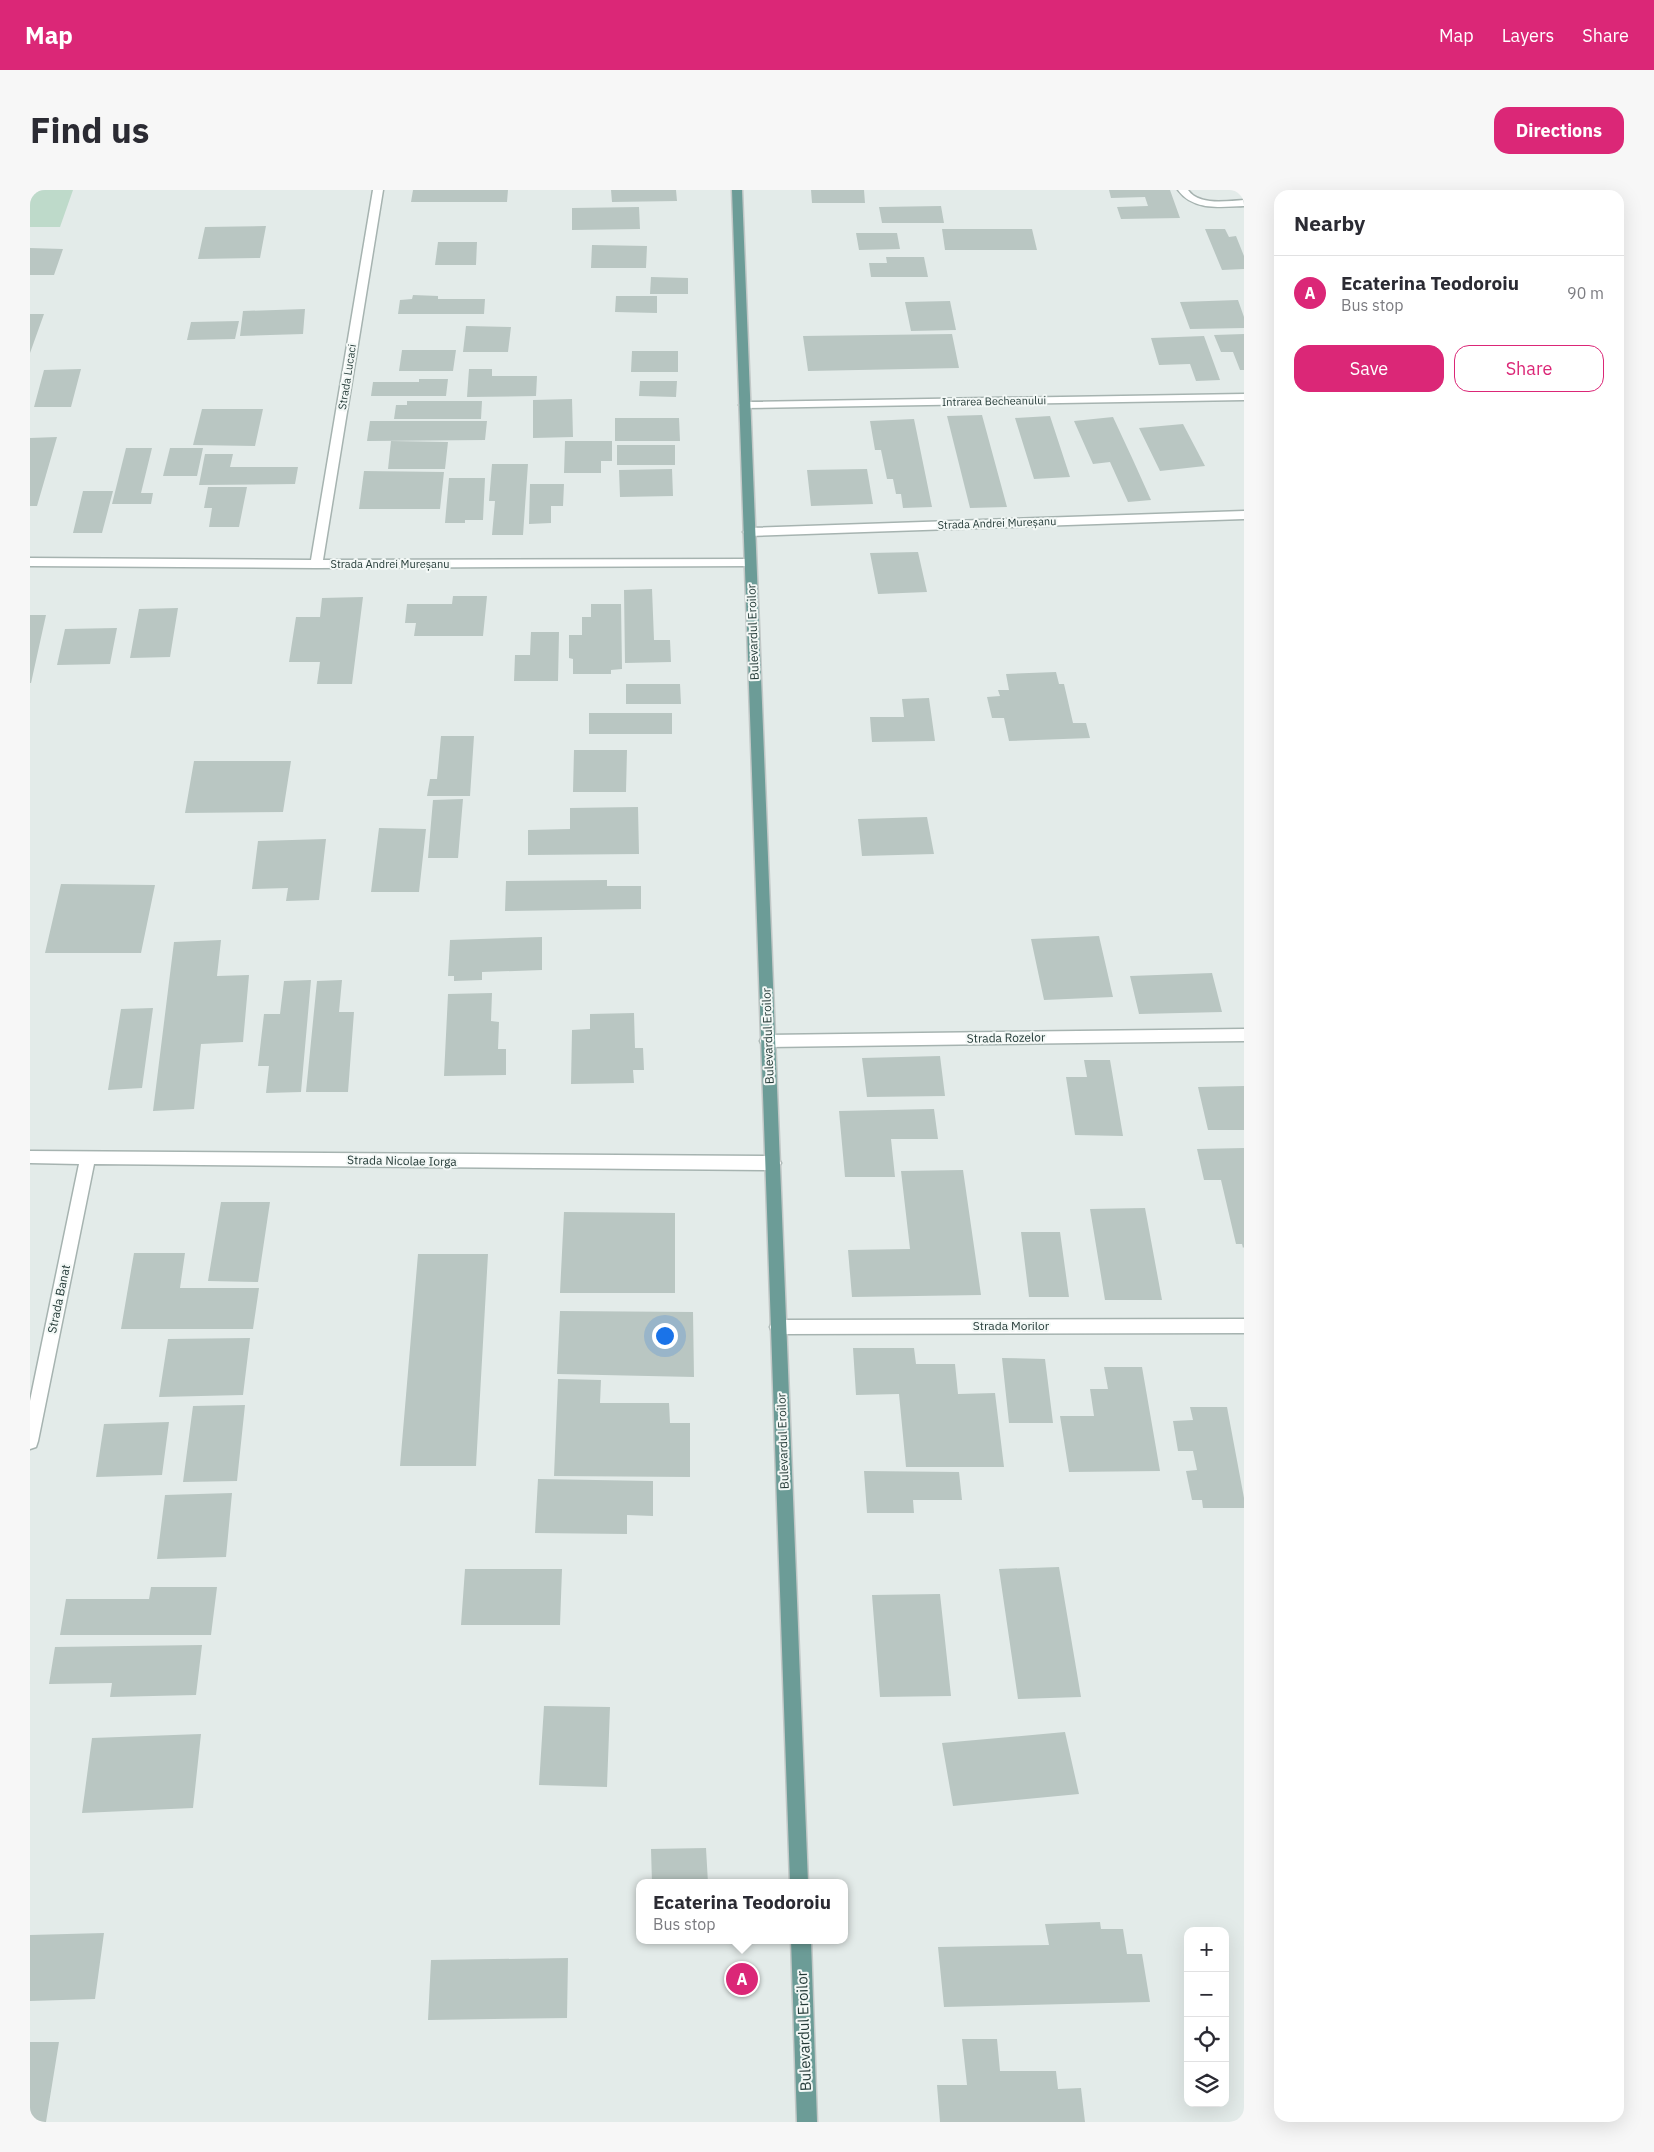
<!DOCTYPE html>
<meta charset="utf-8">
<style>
body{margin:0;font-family:"IBM Plex Sans",sans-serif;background:#f7f7f7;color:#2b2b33}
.controls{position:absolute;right:15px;bottom:15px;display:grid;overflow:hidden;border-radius:10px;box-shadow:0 5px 20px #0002}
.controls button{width:45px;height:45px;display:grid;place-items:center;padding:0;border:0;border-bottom:1px solid #e1e1e2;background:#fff;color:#2b2b33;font:25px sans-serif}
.you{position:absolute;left:634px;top:1145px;width:18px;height:18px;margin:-12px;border:4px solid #fff;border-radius:50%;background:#1a73e8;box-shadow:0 0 0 8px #1a73e833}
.badge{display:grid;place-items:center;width:32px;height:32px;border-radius:50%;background:#db2777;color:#fff;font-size:16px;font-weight:700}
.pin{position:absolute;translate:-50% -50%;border:2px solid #fff;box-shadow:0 1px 5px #0006}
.popup{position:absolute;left:606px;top:1689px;width:212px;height:65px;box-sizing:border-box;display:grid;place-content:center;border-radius:10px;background:#fff;filter:drop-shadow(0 1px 4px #0005);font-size:16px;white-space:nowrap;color:#7c7c81}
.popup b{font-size:19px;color:#2b2b33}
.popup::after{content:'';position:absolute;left:50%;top:100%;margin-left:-10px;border:10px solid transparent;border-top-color:#fff}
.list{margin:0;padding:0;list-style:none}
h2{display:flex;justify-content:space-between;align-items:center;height:65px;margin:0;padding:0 20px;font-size:21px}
h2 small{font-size:16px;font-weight:400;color:#7c7c81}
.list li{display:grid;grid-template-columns:32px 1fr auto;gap:15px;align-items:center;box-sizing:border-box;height:75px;padding:0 20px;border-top:1px solid #e1e1e2}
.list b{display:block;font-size:19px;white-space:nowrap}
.list p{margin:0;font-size:16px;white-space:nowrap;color:#7c7c81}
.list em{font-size:16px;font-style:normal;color:#7c7c81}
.actions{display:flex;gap:10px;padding:15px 20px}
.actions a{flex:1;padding:11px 0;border:1px solid #db2777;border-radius:15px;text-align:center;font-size:18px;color:#db2777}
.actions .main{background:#db2777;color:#fff}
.icon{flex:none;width:28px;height:28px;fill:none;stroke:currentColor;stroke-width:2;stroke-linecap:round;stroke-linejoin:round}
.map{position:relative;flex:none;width:1214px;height:1932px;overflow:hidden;border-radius:15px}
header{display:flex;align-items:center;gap:30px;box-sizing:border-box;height:70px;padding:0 25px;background:#db2777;color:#fff}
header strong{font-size:24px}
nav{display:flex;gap:28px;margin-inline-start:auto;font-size:18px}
.intro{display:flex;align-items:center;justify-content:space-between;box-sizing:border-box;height:120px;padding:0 30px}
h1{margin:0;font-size:35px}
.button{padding:12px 22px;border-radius:15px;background:#db2777;color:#fff;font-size:18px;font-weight:700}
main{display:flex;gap:30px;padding:0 30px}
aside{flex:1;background:#fff;border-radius:15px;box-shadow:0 5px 20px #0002}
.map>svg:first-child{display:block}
.green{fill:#bedaca}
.building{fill:#b9c6c2}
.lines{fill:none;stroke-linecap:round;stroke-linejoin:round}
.minor-casing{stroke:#a6b3b0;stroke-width:3}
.major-casing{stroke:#c2c8c7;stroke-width:3}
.minor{fill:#fff;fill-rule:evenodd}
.major{fill:#6c9c97;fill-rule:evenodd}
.labels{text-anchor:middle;stroke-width:4;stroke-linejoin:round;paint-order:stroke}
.far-street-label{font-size:11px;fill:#253b38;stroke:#f3f8f6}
.street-label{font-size:12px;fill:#253b38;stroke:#f3f8f6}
.near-street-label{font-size:15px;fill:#253b38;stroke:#f3f8f6}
</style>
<header>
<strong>Map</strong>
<nav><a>Map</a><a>Layers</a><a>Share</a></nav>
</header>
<div class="intro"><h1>Find us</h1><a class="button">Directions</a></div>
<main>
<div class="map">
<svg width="1214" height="1932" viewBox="0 0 1214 1932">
<rect width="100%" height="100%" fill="#e3ebe9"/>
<path class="green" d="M0,0h43l-13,37h-30z"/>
<path class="building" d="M383,0h95l-1,12h-96z
M581,0h65l1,11 -65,1z
M781,0h53l1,13h-53z
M1079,0h61l10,28 -59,1 -4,-12 31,-1 -3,-9 -34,1z
M911,16l3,17h-62l-3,-16z
M609,17l1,22 -68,1v-22z
M236,36l-6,32 -62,1 7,-32z
M912,39h90l5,21h-92z
M1175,39h20l4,8 7,-1 8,20v13l-22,1z
M826,43h41l3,16 -41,1z
M408,52h39l-1,23h-41z
M562,55l55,1 -1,22h-55z
M0,58l33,1 -9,26h-24z
M856,67h38l4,20h-57l-2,-14h18z
M621,87l37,1v16h-38z
M383,105l25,1v3h47l-1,15h-86l2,-14 12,-1z
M586,106h41v17l-42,-1z
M1208,110l6,17v11l-54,1 -10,-27z
M920,111l6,29 -45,1 -6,-29z
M275,119l-2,25 -63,2 3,-25z
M0,124h14l-14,39z
M209,131l-4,18 -48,1 4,-18z
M436,136l45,1 -3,25h-45z
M922,144l7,34 -151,3 -5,-35z
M1214,144v36h-4l-7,-18h-12l-7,-17z
M1174,146l16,44 -24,1 -6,-17 -31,1 -8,-27z
M372,160h54l-3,21h-54z
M602,161h46v21h-47z
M51,179l-10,38h-37l10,-37z
M439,179h23v7h45l-1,20 -69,1z
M389,189h29l-2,17h-75l2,-14h46z
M610,191h37l-1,16 -37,-1z
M542,209l1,38 -40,1v-38z
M377,211h75l-1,18h-87l2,-14h11z
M172,219h61l-8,37 -62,-1z
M952,225l25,92 -37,1 -23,-92z
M1020,226l20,61 -36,2 -19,-61z
M1083,227l20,43 18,40 -23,2 -18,-40 -17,2 -19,-43z
M585,228h64l1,23h-65z
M884,229l18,88 -29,1 -2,-14h-5l-3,-15h-6l-6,-29h-6l-5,-29z
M340,231h117l-2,19 -118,1z
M1153,234l22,42 -45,5 -21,-43z
M27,247l-20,69h-7v-68z
M361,251l57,1 -3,27h-57z
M535,251h47v20h-11v12h-37z
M587,255h58v20h-58z
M96,258h26l-11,45h12l-2,11h-39z
M140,258h33l-6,28h-34z
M175,264h28l-3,13h68l-3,17 -96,1z
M462,274h36l-5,71h-31l3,-34h-6z
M642,279l1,27 -53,1 -1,-27z
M837,279l6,35 -62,2 -4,-36z
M334,281l80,1 -4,37h-81z
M419,288h36l-2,42h-18v3h-20z
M500,294h34l-1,22h-12v17l-22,1z
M178,297h39l-8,40h-30l3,-19h-8z
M53,301h30l-11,42h-29z
M888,362l9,40 -49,2 -8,-41z
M622,399l2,51h16l1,22 -46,1 -1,-73z
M423,406h34l-4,40h-69l2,-13h-11l2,-19h45z
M333,407l-11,87h-35l3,-22h-31l7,-45h24l2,-19z
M561,414h30l1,65 -11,1v4h-38v-15l-4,-1v-23h13v-18h9z
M148,418l-8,49 -40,1 9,-49z
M0,425h16l-15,68h-1z
M87,438l-7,36 -53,1 8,-36z
M501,442h28l-1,49h-44l1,-26h15z
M1026,482l3,12h5l9,39h13l4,15 -81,3 -5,-23h-12l-5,-21 13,-1 -2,-6h11l-3,-16z
M596,494h54l1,20h-55z
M899,508l6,43 -63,1 -2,-25h34l-2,-18z
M559,523h83v21h-83z
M411,546h33l-4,60h-43l3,-17h7z
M544,560h53l-1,42h-53z
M164,571h97l-8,51 -98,1z
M433,609l-5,59h-30l5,-58z
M608,617l1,47 -111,1v-25l42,-1v-21z
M897,627l7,37 -72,2 -4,-37z
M349,638l47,1 -7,63h-48z
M296,649l-7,61 -33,1 2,-13 -36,1 6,-48z
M577,690v6h34v23l-136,2 1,-30z
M31,694l94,1 -14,68h-96z
M1069,746l14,61 -69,3 -13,-61z
M512,747v33l-60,2v8l-28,1v-5h-6l2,-36z
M191,750l-4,36 32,-1 -6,67 -42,2 -7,65 -41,2 21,-169z
M1182,783l10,39 -83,2 -9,-38z
M281,790l-10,112 -35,1 3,-27h-11l6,-52h16l4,-33z
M312,790l-3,32h15l-6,80h-42l11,-111z
M462,803l-1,28 8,1 -1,27h8v26l-62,1 4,-82z
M123,818l-11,80 -34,2 13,-81z
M604,823l1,35h8l1,22h-11l1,13 -63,1 1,-54 18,-1v-15z
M910,866l5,40 -78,1 -5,-39z
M1054,870h26l13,76 -48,-1 -9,-58h21z
M1214,896v44h-36l-10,-43z
M904,919l4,30h-47l4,38h-50l-6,-66z
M1214,958v99l-1,1 -1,-4h-6l-15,-64h-17l-7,-31z
M933,980l18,125 -129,2 -4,-47 62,-1 -9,-78z
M191,1012h49l-12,80 -50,-1z
M1115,1018l17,92h-57l-15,-91z
M534,1022l111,1v80h-115z
M991,1042h39l9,65h-40z
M104,1063h51l-5,35h79l-6,41h-132z
M388,1064h70l-12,212h-76z
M530,1121l133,1 1,65 -137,-3z
M220,1148l-7,57 -84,2 9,-58z
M823,1158h61l2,16h39l3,30 37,-1 9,74h-98l-7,-73 -43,1z
M972,1168l43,1 8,64h-44z
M1074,1177h38l18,104 -91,1 -9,-56h34l-4,-27h18z
M528,1189l43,1 -1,23h69l1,20h20v54l-136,-1z
M215,1215l-8,76 -54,1 10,-76z
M1160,1217h37l17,91v10h-41l-1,-8h-10l-6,-29 11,-1 -4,-19h-15l-5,-30 20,-1z
M139,1232l-7,53 -66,2 8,-53z
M834,1281l95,1 3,28h-49l1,13h-47z
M508,1289l115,2v35l-26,-1v19l-92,-1z
M202,1303l-6,64 -69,2 8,-64z
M1029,1377l22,130 -63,2 -19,-130z
M435,1379h97l-2,56h-99z
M121,1397h66l-6,48h-151l6,-36h83z
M910,1404l11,102 -71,1 -8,-102z
M172,1455l-6,50 -86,2 2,-14 -63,1 6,-37z
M514,1516l66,1 -3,80 -68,-2z
M1035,1542l14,62 -126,12 -11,-63z
M171,1544l-8,74 -111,5 10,-75z
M676,1658l2,35h-56l-1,-34z
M1070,1732l1,7h22l4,25h15l8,48 -206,5 -6,-60 111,-2 -4,-21z
M74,1743l-9,66 -65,2v-66z
M538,1768l-1,60 -139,2 3,-60z
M932,1849h35l3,32h56l2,18 23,-1 4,34h-145l-3,-37h30z
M0,1852h29l-13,80h-16z"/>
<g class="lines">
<defs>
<path id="minor" d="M343,0h10l-60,370 427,-1 4,1 2,3 -2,3 -438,2 -286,-2v-8l281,2z
M1148,0h10c11,16 39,11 56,10v6c-23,1 -51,5 -66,-16z
M1214,204v6l-500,8 -5,-3 5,-3z
M1214,321v8l-495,17 -6,-4 6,-4z
M1214,839v12l-477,6 -5,-2 -2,-4 2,-4 5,-2z
M0,961l743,5 5,2 3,5 -3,5 -5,2 -679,-6 -56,277 -2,6 -6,2v-48l49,-237 -49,-1z
M1214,1129v14l-466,1 -6,-2 -2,-5 2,-5 6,-2z"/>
<path id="major" d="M702,0h10l66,1693h-18z
M761,1750h20l6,182h-20z"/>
</defs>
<use href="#minor" class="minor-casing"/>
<use href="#major" class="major-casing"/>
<use href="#minor" class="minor"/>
<use href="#major" class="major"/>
</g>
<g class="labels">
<g class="far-street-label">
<text transform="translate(317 187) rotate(-81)" y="4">Strada Lucaci</text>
<text transform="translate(964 211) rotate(-1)" y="4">Intrarea Becheanului</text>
<text transform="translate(967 333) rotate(-2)" y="4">Strada Andrei Mureșanu</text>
<text x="360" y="378">Strada Andrei Mureșanu</text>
</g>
<g class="street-label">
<text transform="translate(723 442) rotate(-92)" y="4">Bulevardul Eroilor</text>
<text transform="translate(738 846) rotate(-92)" y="4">Bulevardul Eroilor</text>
<text transform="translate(976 848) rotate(-1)" y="4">Strada Rozelor</text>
<text transform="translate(372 971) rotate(1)" y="4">Strada Nicolae Iorga</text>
<text transform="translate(29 1109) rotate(-78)" y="4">Strada Banat</text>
<text x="981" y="1140">Strada Morilor</text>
<text transform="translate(753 1251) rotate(-92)" y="4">Bulevardul Eroilor</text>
</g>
<g class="near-street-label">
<text transform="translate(774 1841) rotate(-92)" y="5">Bulevardul Eroilor</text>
</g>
</g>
</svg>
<div class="controls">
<button>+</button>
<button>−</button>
<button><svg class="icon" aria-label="locate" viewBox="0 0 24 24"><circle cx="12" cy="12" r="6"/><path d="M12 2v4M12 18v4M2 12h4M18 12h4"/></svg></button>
<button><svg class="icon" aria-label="layers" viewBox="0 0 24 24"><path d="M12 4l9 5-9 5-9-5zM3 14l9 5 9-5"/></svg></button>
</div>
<div class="you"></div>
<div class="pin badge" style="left:712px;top:1789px">A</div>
<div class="popup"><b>Ecaterina Teodoroiu</b>Bus stop</div>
</div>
<aside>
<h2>Nearby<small></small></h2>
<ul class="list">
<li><span class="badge">A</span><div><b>Ecaterina Teodoroiu</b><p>Bus stop</p></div><em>90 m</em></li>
</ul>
<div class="actions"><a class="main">Save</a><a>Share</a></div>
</aside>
</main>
